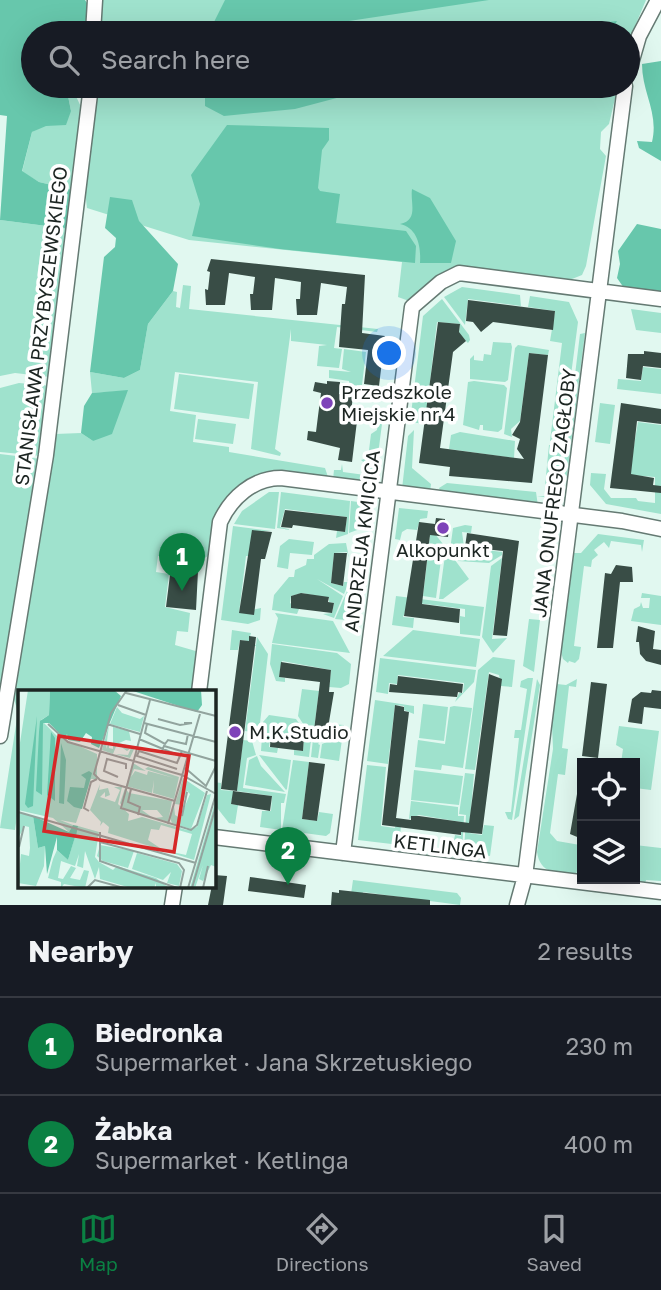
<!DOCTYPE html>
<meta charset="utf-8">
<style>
body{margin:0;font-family:"Golos Text",sans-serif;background:#20242c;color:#f1f3f6}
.controls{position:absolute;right:21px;bottom:21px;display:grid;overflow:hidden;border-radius:0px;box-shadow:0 7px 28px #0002}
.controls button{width:63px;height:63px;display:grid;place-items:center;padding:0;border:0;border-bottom:2px solid #363941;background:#171b24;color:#f1f3f6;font:35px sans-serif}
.you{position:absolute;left:390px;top:354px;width:24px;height:24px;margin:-18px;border:5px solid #fff;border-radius:50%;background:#1a73e8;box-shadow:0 0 0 10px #1a73e833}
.badge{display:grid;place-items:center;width:46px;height:46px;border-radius:50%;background:#0b8043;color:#fff;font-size:23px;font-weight:700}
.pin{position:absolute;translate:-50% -58px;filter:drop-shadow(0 2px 4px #0008)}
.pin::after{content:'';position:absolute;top:37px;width:24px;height:21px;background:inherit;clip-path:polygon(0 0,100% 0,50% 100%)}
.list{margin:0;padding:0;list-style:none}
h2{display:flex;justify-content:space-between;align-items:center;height:91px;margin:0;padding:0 28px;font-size:30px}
h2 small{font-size:23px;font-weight:400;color:#9ea1a6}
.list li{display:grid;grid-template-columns:46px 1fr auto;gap:21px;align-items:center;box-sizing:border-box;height:98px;padding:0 28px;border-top:2px solid #363941}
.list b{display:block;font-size:26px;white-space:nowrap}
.list p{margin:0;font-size:23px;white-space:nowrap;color:#9ea1a6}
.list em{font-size:23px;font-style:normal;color:#9ea1a6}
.icon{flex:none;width:38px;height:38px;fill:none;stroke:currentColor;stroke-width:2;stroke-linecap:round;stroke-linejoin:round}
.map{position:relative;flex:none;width:661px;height:905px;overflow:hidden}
.search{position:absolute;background:#171b24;box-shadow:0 7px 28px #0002;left:21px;right:21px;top:21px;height:77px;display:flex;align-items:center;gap:18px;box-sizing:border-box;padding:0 24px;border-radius:38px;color:#9ea1a6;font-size:26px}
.sheet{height:287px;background:#171b24}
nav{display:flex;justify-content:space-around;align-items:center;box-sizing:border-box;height:98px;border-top:2px solid #363941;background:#171b24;font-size:19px;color:#9ea1a6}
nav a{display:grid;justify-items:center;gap:4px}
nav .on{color:#0b8043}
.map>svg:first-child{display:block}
.green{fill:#9fe2cd}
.forest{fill:#67c7ac}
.building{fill:#394d46}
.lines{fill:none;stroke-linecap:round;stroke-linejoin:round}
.minor-casing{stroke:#657a73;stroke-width:17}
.minor{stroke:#fff;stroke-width:14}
.poi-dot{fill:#7e43b9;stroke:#fff;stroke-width:2.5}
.labels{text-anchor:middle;stroke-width:7;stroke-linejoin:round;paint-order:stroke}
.street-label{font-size:19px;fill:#1c2522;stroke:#fff}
.poi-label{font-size:19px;fill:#1c2522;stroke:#fff;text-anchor:start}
.inset-road{fill:none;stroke:#92a49e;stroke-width:2}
.view{fill:#d62828;fill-opacity:0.15;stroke:#d62828;stroke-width:3.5}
.inset-edge{fill:none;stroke:#1c2522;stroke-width:3.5}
</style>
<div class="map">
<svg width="661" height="905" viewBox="0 0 661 905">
<rect width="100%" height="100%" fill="#e1f8f0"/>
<path class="green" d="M98,0h548l-18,43v-10h-532z
M92,86h526l-9,38 -8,8 -1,17 6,7 -20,110 -4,9 -15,6 -109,-14 -49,34 -11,-4 4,-35 -213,-22 -102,-32 -2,-17z
M73,90l9,19 -9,81 -34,-8 -17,-10 10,-40 39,-21 -3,-15z
M0,220l70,9 -20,148 -35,-4 -15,3z
M183,285l8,1 -2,23 189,20 -1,3 -40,-5 -3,21 8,1 -3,19 -22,-2 2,-20 8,-1 -36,-4v-12l-16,120 6,4 -1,3 -29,-7 7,-67 -83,-10 -5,39 26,4 -3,27 36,5v5l96,16 3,9 -48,-4 -55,27 -16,55 -7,5 -44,-4 -2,16 13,2 -4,33 25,6 -2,19 -11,-1 -2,14 24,7 -5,39 -175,1v110l-4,28 -15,-2 18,-116 -5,-16 42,-262 26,-1 12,8 34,-50 -35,2 -2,-21 34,6 16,-8 8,-46 25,-33 4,1 -1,15 4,1z
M462,287l58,8 1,11 -53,-7 -3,26 -21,-28z
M530,296l39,6 9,20 -16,121 -12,-2 12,-98 -12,-2 5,-30 -27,-4z
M442,299l27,36 1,5 -2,3 -9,-9 1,-10 -23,-2 -12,102 -15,-2 13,-106z
M631,309l30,4v20l-25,-3z
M585,333l-18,143 -4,-4 17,-138z
M493,342l18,1 1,4 -4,33 -3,2 -35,-3v-20l4,-4v5l9,1 1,-7 7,1z
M518,345l31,5 -1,5 -19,-2 -9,68 -9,8 1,8 -8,-3 11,-86z
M344,349l22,3 -4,33h-5l-1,10 -18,-2 4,-11 7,1v-2l-20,-3v-8l22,2 -9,-3z
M643,367l18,2v25l-44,-5 1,-10 23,2z
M179,374l75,10 -5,35 -75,-10z
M474,381l30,4 3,3 -5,41 -4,3 -15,-2v-5h-3l-1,5 -16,-5 5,-43z
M19,383l32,3 -9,70 -42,-4v-64z
M600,403l15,2 -5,39 -15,-2z
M198,419l38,5 -3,20 -38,-5z
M638,422l23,3v89l-55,-10 -16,-19 1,-12 15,1 -2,15 7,9h25l2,3 17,2v-26l-26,-2z
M378,423l4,1 -8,61 -41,-6 1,-9h7l1,-6 1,8 22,3 1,-11 -5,-4 7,-2 3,-24 6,-4z
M414,430l-2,38 19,16 -1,8 -28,-3 6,-53z
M460,432l55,9 -1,17 -65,-9 2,-14z
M549,445l13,1 -4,35 -14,16 -7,-1h7z
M0,454l41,5 -38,233 -3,-1z
M447,483l89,9 2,14 -97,-13 -2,-5z
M269,492h10l-4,37 -41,-5 8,-13z
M281,492l69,9 -2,33 -12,4 1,-7 8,1 2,-15 -62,-8 -5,18 12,3 -15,-2z
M351,501l21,3 -2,10h-3l-1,10 2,2 -19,7z
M399,508l29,3 -1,7 -7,1 -3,11 -10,-1 -5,3 -2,8 -5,-1z
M465,525l7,1 -1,7 -9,-1 2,15 38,5v3l-13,8 -31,-2 -8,-11 3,-22z
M233,526l39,5h-8l-14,25h-4l-7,57 22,-5 -1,12 -12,4 -27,-4z
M435,534l8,10 -7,54 -13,-2 7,-59 -6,-1z
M598,534l46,6 -2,12 -1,-7 -30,-4 -2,7 -5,-6 -10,8 4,5 -6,5 -1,7 -7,-1 -10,80 7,1 -2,12 -4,4 -6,-2 -1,2 -5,-4 -2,-7 13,-99h7z
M289,539l25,3 -2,13 -22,-2 -2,16 -11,-2 3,-21z
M346,543l3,15 -2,-6 -13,1 -3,30 12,3 1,-4h5l-5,12 -27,-15 26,17 -9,22 -11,-4 9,-1 2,-10 -5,-1v-4l-27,-5 -11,3 -1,7 9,6 -2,5 -25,-4 2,-15 15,-18h5l1,-7 11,-5 1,-6h7v-4l15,-11z
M446,548l23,31 -26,20h-4z
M502,558l-10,81 15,-1 -14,15 -11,-16 9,-71z
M351,582l10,1 -5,38 -21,-2z
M642,593l19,3v29l-30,-4 3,-12 6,-3 1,-4 2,6h6l1,-10h-9z
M396,596l88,11 -4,29 -20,-2v-18l5,1v-8l-56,-7 -6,15 11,1 -1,10 -21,-3z
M275,613l58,8 17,32 -78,-10 6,-25z
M529,619l11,1 -6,52 -11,-6z
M232,630l19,3 -3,11 8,1 1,-8 11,17 -8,69 -8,9 -7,-1 11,-85 -8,-1v-4l-8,-1 -2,10h-8z
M413,630l67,9 -4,28 -93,-11z
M272,644l65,9 14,11 -2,20 -8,4 -12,-1 2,-17 -49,-9 -3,16 6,1v4l-9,-1 -6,-17z
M493,657l22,3 -3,27 -11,-1 -2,-11 -10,-3 -14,98 -10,-1 13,-99z
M380,658l96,12 -2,12 -19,20 4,-9h4l1,-10 -66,-8 -1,9 -8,-1 -1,11 -12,-2z
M528,678h5l-21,142 -4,-1 -3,-7h6l8,-74h-5l1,-8h6l6,-41 -7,-2 1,-6z
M537,679l3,6 -21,131 -5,4z
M577,679l-1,8 -7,-1 -7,62 6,1 -3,26 -7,-1 -8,59 7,8 23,4 2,27 -5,-1 -1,4c-19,-2 -36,-1 -39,-23l16,-103 -1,-24 5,-41 9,1z
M302,689l17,2 -5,38 4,1 -1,9 4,1 -3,4 2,1 -2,13 -7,-1 2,-18 -15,-23z
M375,700l39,6v8l-10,-4v-4l-9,-1 -7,59 -21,-3z
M423,704l25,3 -4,34 -25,-3z
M454,706l18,2 -9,60 -21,-3 -1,5 -26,-3 3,-27 27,4 5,-37z
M269,715l27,4 15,21 -2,17 -15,-2v-5l9,1 1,-15 -33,-4 -2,15 9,1 -1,5 -16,-2 2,-29z
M330,724l14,1 -5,36 -19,-3 2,-14 17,-7 -11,3z
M619,726l40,5 -8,59 -16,-2v-25h-14l2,-14 -7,-4z
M243,740l9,1 4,14 -9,3 -4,30 43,6 -2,9h-3v27l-21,-3 2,-16h9l1,-15 -35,-5z
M259,755l32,5 -4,29 -1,1z
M257,756l4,10 24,26 -40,-7 4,-25z
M293,760l16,2 -7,57 15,2 2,-9 14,2 -3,19 -4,3 -44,-6z
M367,765l19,2 -5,59 14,2 1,-7h5l-1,24 -42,-5z
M414,770l49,6 -4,29 -48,-5z
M465,773l9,1 -5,59 13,2 2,-10 10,1 -4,30 -26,-3 2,-38 -7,-1z
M214,782l7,1v7l13,1 -3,13 7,1 -3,19 -6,-1 -15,-19z
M411,801l47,6v9h6l-2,37 -10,-2 3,-16 6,1v-14l-42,-7 -10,4z
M635,845l26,3v33l-15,-1 -1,4h-6v-5l-4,-1z
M353,880l104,13 4,5 -1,7 -97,-13 -1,3 -11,-1z"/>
<path class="forest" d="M0,0h85l2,3 -1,30h-53v53h39l1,4 -5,6 3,15 -5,14 -20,1 -14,6 -10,39 17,11 34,8 -3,39 -70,-9 7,-104 -7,-1z
M225,0h264l-220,33h-55l-1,-9z
M617,21l-7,12h-91z
M661,61v100l-22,-13 -2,-7 15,1c7,-29 -10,-49 -10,-78z
M205,86h177l-87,23 -71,7 -19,-10z
M227,125l102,3v12l-7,10 -4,38 2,3 20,3 -4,29 70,8 10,15 -1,17 -135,-14 -88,-13 8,-32 -9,-29z
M412,189l18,9 26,43 -5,22h-31c1,-16 -2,-35 -20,-39 19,-4 10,-21 12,-35z
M110,197l22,3 7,21 39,43 -5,27 -25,33 -8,46 -16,8 -34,-6 14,-115 11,-10 1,-9 -11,-10z
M637,224l24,5v66l-37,-7 -7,-10 3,-14 -2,-13z
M128,390l-16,44 -19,7 -12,-8 3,-27 8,-13z"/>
<path class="building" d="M211,259l154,16 -3,58 23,3 -6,50 -15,-2 4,-34 -29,-3 3,-43h3l2,-17 -26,-4 -4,32h-20l-1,-16h4l1,-17 -26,-4 -3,32h-21l-1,-16h3l2,-17 -26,-4 -4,32h-19l-1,-16 3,1 2,-18 -3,-1z
M468,300l87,11 -2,19 -60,-8 -12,10 -8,-10 -7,-1z
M438,322l22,2 -1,8 7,9 -13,11 -13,96 84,11 -7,-10 3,-10 -8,-4 8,-13 9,-69 19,2 -16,128 -83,-7 1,-9 -31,-4z
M644,351l17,2v15l-18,-2 -2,14 -15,-2 2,-24h16z
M327,381l13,1 -1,12 14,2 -3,24 7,1 -5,41 -14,-2 2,-12 -33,-8 1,-9 8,1 2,-16 3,-23 -8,-2 2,-9 12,2z
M621,403l40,6v15l-24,-3 -6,53 23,4 -1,7 8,1v7l-51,-5z
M285,510l62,7 -2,15 -52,-7 -1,3 -11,-1z
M436,518l9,1 -1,8 5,1 -1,9 -18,-2 -8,69 38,5 -1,14 -55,-7 15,-94 16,2z
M252,530l20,2 -7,27h-4l-7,56 -15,-2z
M467,533l52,8 -12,95 -14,-1 10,-84 -38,-4z
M334,553h13l-4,33 -12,-3z
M616,565l16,2 1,15h-13l-7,66h-16l8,-75 6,1z
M171,567l27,4 -2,39 -30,-3z
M301,593l28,4 -1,5 6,1 -2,10 -41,-5v-12z
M638,626l17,5 -2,18 8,1v15l-15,-4 -6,-7 -1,-12h-3z
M249,636l7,1 -19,154 -16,-2 19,-149 9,1z
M281,662l50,8 -2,22h5l-8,48 -13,-2 7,-56 -41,-5z
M489,674l13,5 -20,155 -21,-2v3l-79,-10 13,-120 9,2v4l5,1 -13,106 15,2v-4h8l50,7z
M398,676l65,8 -1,9 -4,-1 -1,5 -68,-5 1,-8 7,1z
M591,682l16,2 -9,74 -16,-2z
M652,690l9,1v18l-17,-2 -2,17 -14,-2 4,-23 9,-7 10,1z
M271,732l33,5 -1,14 -33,-4z
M309,762l16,2 -8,57 -15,-2z
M233,791l39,5 -2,15 -39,-7z
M577,794h5v45l-12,-5z
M214,875l13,1 -4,29h-15z
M250,877l56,8 -2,13 -56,-7z
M339,890l91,10v5h-99l1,-13 7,1z"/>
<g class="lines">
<defs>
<path id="minor" d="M93,33l2,-33
M628,74l11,-38 19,-36
M199,692l21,-170c11,-24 33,-44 61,-44l341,43 39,8
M0,736l46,-281 45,-369
M214,837l447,55
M343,853l69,-546 29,-25 18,-9 202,26
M172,905l3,-19
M517,905l8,-29 100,-790"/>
</defs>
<use href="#minor" class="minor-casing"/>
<use href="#minor" class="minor"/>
</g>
<g class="poi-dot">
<circle cx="327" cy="403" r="7"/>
<circle cx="443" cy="528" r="7"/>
<circle cx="235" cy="732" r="7"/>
</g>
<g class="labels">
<g class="street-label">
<text transform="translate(41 326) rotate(-83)" y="7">STANISŁAWA PRZYBYSZEWSKIEGO</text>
<text transform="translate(554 493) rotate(-83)" y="7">JANA ONUFREGO ZAGŁOBY</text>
<text transform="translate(362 541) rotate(-83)" y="7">ANDRZEJA KMICICA</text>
<text transform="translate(440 846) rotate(7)" y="7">KETLINGA</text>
</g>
<g class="poi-label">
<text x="341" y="399">Przedszkole<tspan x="341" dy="22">Miejskie nr 4</tspan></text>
<text x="443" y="557" text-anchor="middle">Alkopunkt</text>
<text x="249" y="739">M.K.Studio</text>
</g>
</g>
<g transform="translate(18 690)">
<rect width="198" height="198" fill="#e1f8f0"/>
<path d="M10,0h22l-1,25 -8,5 16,16 40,18v25h-6l-15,44 -16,-3 13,5 -4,7 -16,-14 -35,-8v-54zM99,17l5,6 18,6 4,-3 -4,16 -30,-8zM91,35l-3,24 3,-7v6l4,1v-22l16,4 2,10 -5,-1 -7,3 16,4 -5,11 -15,-4 13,1 3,-7 -4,3 -10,-7 -4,10 -11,-4zM115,73l13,8 -12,-2 -3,8 4,-6 12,4 1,-4 26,7 -29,-9 3,-2 31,10 -5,22 -21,-6 1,-13 -2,13 -26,-7zM165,88l22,15 -14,36 -19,-6 -2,-5 4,-13 1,10 5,3 10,-24 -3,-3 -5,14 -7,-1zM82,94l-1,6 9,-2 2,7 -5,2v-5l-5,5 15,5 5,-12 -6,-3h8l-4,17 11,10 -1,7 14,-4 45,13 10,-3 10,-32 4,-1 -17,66 -86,-27 1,-6 -6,-5 -3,4 1,-4 -11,-12zM143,135l31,9 -6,21 -23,-5 -15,-10 3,-11 8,1zM107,98l4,5 43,8 -4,21 -14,-4 9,-1 -6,-7h-15l11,8 -14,-4 1,-9 -2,8 -14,-3 -4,-7zM198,109v68l-5,-2 -8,16 -4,-2 4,-14 -8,23h-5zM0,122l15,4 5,32 7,-2 -1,20 -8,20 -18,-3 3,-29 8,2 1,-8 -1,-21 -4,-1 -7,12zM60,136l21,6 -4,25 4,5 14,8 4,-4 39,12 13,10h-13v-5l-2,5h-23l-31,-9 -1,-12 -4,12 -10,-28 -2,17 -6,-2 2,-12 -4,12 -14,-5 -3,17 5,1 8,-13 5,2 -6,10 10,2 4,-10 5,1 -4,17 -21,-4 -3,4v-6l-13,-4 5,-19 4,-9 11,10zM82,155l34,6 -6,17 -25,-7 -6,-5zM119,163l40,11 5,7 -3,15 -12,-3 4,-11 -8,8 -31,-11z" fill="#9fe2cd" fill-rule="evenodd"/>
<path d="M32,0h64l7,6 -22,52 -8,-4 1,-7 -6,-4 -6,9 -12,-2 -1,-6 -2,5 -16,-16h-6l-1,72 -6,-4 3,-59 1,-11 9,-6zM112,0h71l1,15 -5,7zM19,26l-4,90 -5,2 -3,-4zM33,42l4,6v63l-8,-6zM43,53l5,17 -2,44 -5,-1zM71,81l3,2 -10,36 -8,-2 -7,-6 3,-14 14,1 2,-9 -5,-4zM15,126l36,16 4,-7 5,1 -2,10h-5l4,1 -7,23 -11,-10v-13l-10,37 -2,-28 -7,2z" fill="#67c7ac"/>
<path class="inset-road" d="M109,0l-16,23 -17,61 6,6 75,21M108,3l90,23M132,10l-29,108 70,22 6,-5 10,-34M100,15l28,10M140,29l22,6 12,-2h-8M126,33l72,19M30,34l20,18 114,33 34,19M89,34l33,10M129,34l-2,9 20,11 3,-4 18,4 2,-10M121,49l41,17M144,61l2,-5 52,15M166,77l22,19 10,-20M159,79l-40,-13 2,-5 38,12 5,-12M100,87l-14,-6 3,-12 19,5v5M113,99l-3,13 12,5 -2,8M71,121l-5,-3 7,-26 6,-3M0,122l178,51M164,126l5,-24M150,134l32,-110M82,142v29l77,27M82,152l79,21 5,7 -4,18M1,157l5,-21M69,198l8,-8 29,8M170,198l28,-94M174,198l24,-82M185,198l5,-22"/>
<path class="view" d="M41,46l130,20 -15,96 -130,-21z"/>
<rect width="198" height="198" class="inset-edge"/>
</g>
</svg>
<div class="controls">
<button><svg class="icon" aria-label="locate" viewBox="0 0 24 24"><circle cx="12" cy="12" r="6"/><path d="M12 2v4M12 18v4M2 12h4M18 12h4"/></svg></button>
<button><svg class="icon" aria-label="layers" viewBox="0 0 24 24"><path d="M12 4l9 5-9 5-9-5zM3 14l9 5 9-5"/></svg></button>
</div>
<div class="you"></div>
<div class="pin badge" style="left:182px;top:591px">1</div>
<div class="pin badge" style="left:288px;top:885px">2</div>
<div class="search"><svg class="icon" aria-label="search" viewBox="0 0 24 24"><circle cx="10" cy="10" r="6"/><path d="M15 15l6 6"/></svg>Search here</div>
</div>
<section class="sheet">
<h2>Nearby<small>2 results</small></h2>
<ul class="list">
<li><span class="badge">1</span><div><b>Biedronka</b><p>Supermarket · Jana Skrzetuskiego</p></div><em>230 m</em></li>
<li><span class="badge">2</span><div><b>Żabka</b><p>Supermarket · Ketlinga</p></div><em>400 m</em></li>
</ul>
</section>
<nav>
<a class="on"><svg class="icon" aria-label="map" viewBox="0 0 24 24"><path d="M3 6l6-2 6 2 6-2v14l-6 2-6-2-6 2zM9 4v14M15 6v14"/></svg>Map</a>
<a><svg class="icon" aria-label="directions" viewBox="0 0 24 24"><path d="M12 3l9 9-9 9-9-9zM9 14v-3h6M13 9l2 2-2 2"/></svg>Directions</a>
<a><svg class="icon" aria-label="saved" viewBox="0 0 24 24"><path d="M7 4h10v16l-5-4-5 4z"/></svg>Saved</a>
</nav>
